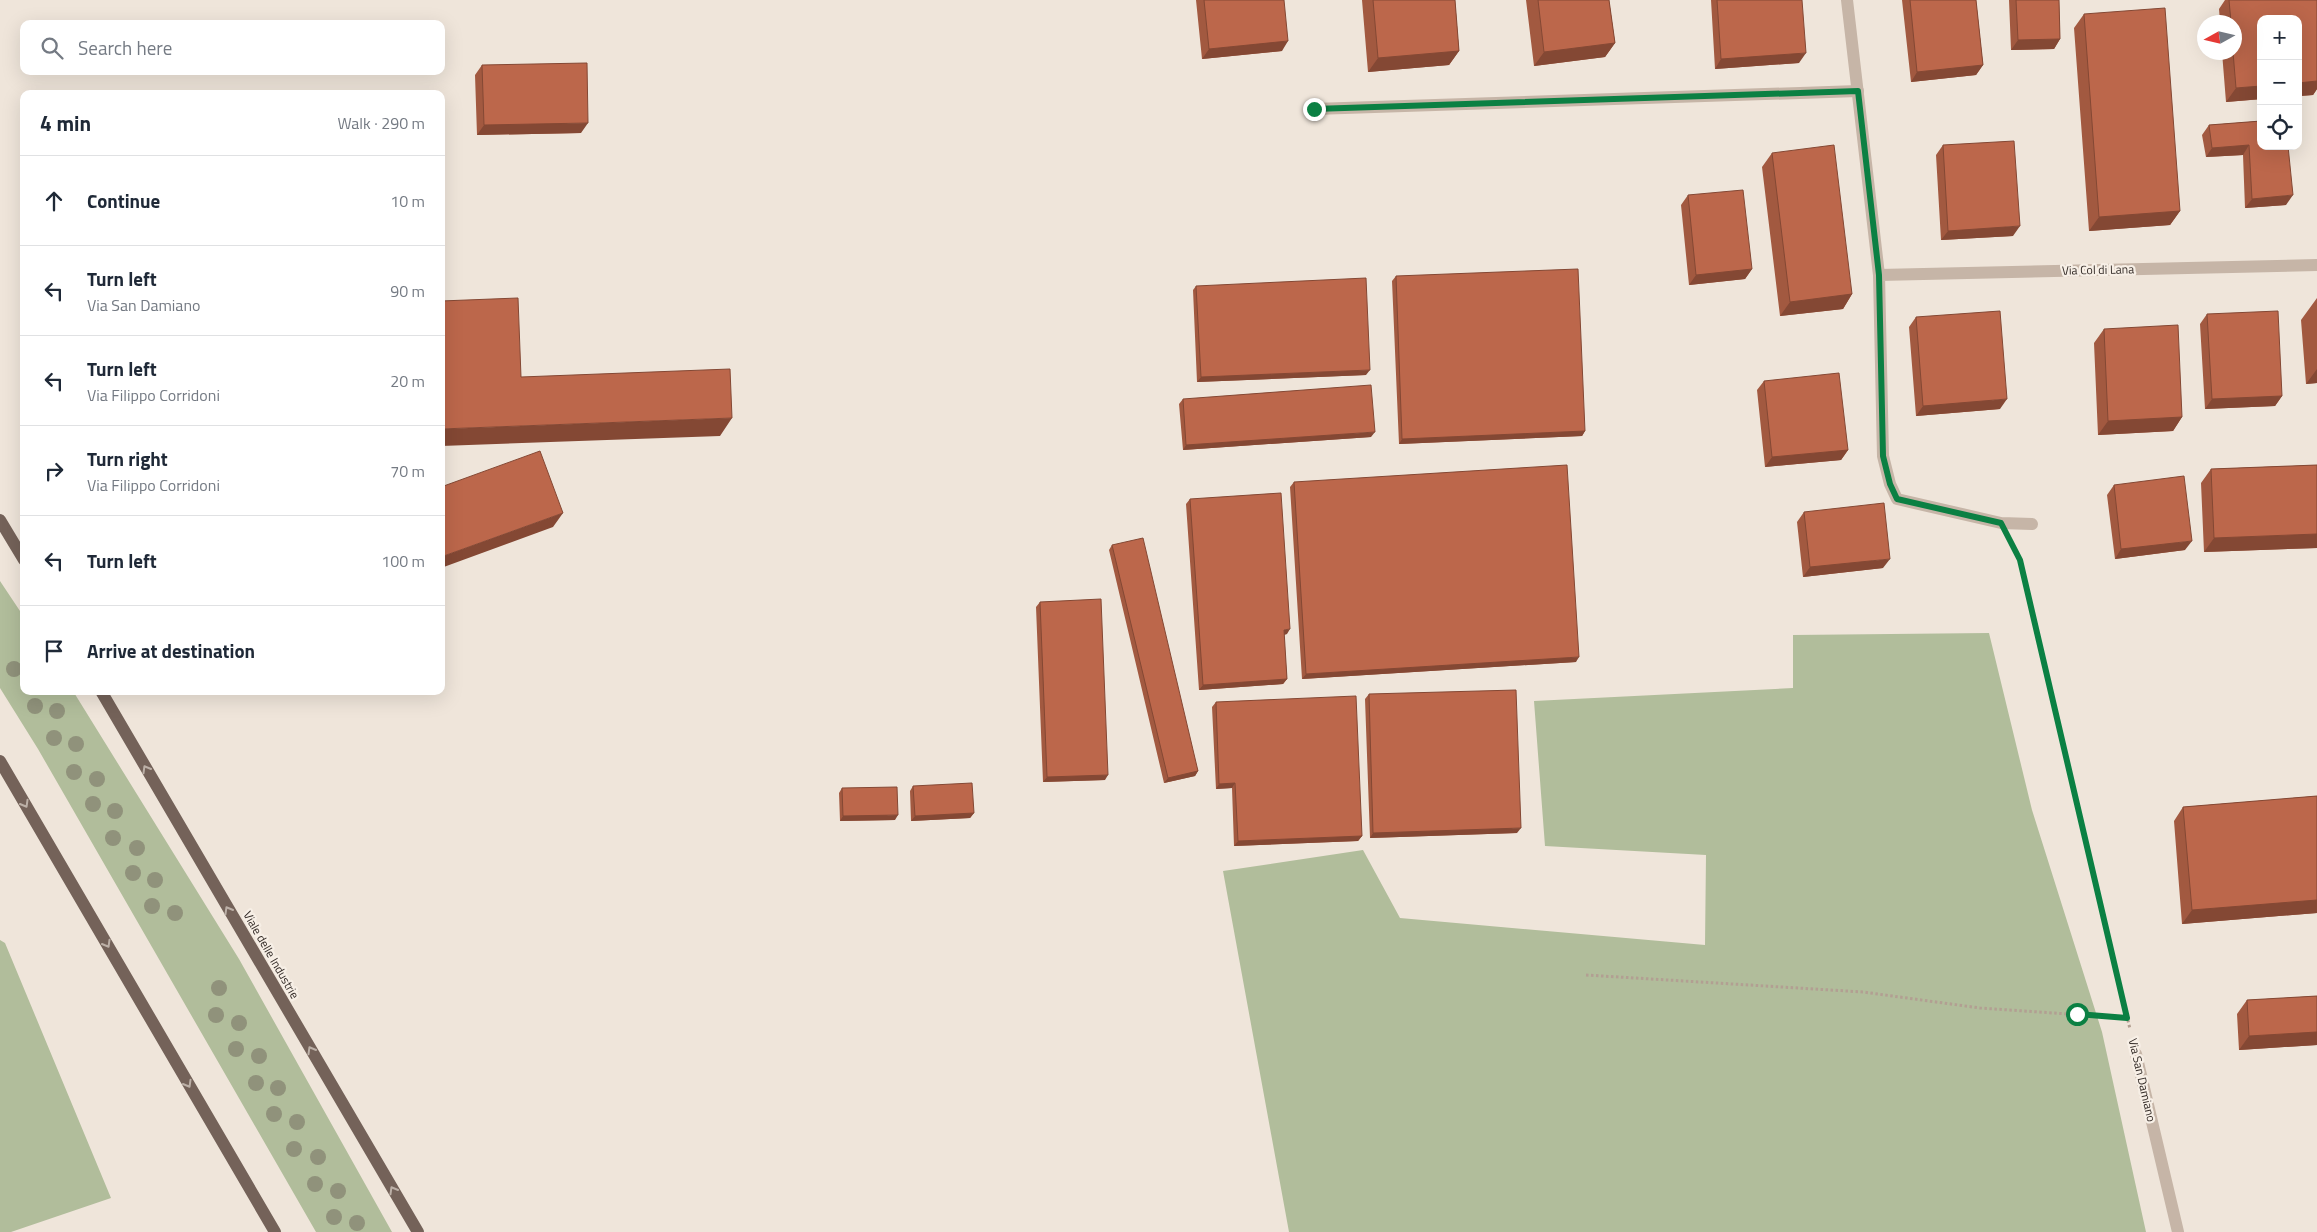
<!DOCTYPE html>
<meta charset="utf-8">
<style>
body{margin:0;font-family:"Titillium Web",sans-serif;background:#f6f6f7;color:#1f2937}
.controls{position:absolute;right:15px;top:15px;display:grid;overflow:hidden;border-radius:10px;box-shadow:0 5px 20px #0002}
.controls button{width:45px;height:45px;display:grid;place-items:center;padding:0;border:0;border-bottom:1px solid #e0e1e3;background:#fff;color:#1f2937;font:25px sans-serif}
.compass{position:absolute;left:2197px;top:15px;width:45px;height:45px;border-radius:50%;background:#fff;box-shadow:0 5px 20px #0002;rotate:262deg}
.stop{position:absolute;width:15px;height:15px;margin:-11px;border:4px solid #0b8043;border-radius:50%;background:#fff}
.stop.end{background:#0b8043;border-color:#fff;box-shadow:0 1px 5px #0008}
.list{margin:0;padding:0;list-style:none}
h2{display:flex;justify-content:space-between;align-items:center;height:65px;margin:0;padding:0 20px;font-size:21px}
h2 small{font-size:16px;font-weight:400;color:#747a83}
.list li{display:grid;grid-template-columns:32px 1fr auto;gap:15px;align-items:center;box-sizing:border-box;height:90px;padding:0 20px;border-top:1px solid #e0e1e3}
.list b{display:block;font-size:19px;white-space:nowrap}
.list p{margin:0;font-size:16px;white-space:nowrap;color:#747a83}
.list em{font-size:16px;font-style:normal;color:#747a83}
.icon{flex:none;width:28px;height:28px;fill:none;stroke:currentColor;stroke-width:2;stroke-linecap:round;stroke-linejoin:round}
.map{position:relative;flex:none;width:2317px;height:1232px;overflow:hidden}
.search{position:absolute;background:#fff;box-shadow:0 5px 20px #0002;left:20px;top:20px;width:425px;height:55px;display:flex;align-items:center;gap:12px;box-sizing:border-box;padding:0 18px;border-radius:10px;color:#747a83;font-size:19px}
.panel{position:absolute;background:#fff;box-shadow:0 5px 20px #0002;left:20px;top:90px;width:425px;height:605px;border-radius:10px}
.map>svg:first-child{display:block}
.green{fill:#b1bd9b}
.lines{fill:none;stroke-linecap:round;stroke-linejoin:round}
.path{stroke:#b29f92;stroke-width:3;stroke-dasharray:2.5 2.5;stroke-linecap:butt}
.service{stroke:#c6b5a7;stroke-width:12}
.minor{stroke:#c6b5a7;stroke-width:12}
.primary{stroke:#746259;stroke-width:12}
.tree{fill:#90927b}
.wall{fill:#a25940}
.shaded-wall{fill:#844834}
.building{fill:#bc674b;stroke:#844834}
.oneway{stroke:#bcb0a7}
.route{stroke:#0b8043;stroke-width:6}
.labels{text-anchor:middle;stroke-width:4.5;stroke-linejoin:round;paint-order:stroke}
.street-label{font-size:12px;fill:#332b27;stroke:#f7efe6}
</style>
<div class="map">
<svg width="2317" height="1232" viewBox="0 0 2317 1232">
<rect width="100%" height="100%" fill="#efe5da"/>
<path class="green" d="M0,581l24,36v74h49l166,268 153,273h-76l-278,-483 -38,-61z
M1989,633l43,177 70,222 44,200h-857l-66,-361 140,-21 37,68 305,27 1,-90 -161,-9 -11,-145 259,-13v-53z
M0,940l5,3 106,255 -100,34h-11z"/>
<g class="lines">
<path class="path" d="M2014,549l6,11 110,469
M1586,975l277,17 117,16 147,10"/>
<path class="service" d="M1314,109l544,-18"/>
<path class="minor" d="M1847,0l32,275 4,181 7,28 7,15 104,24 31,1
M1879,275l438,-10
M2136,1054l42,178"/>
<path class="primary" d="M0,520l24,40
M101,691l317,541
M0,761l275,471"/>
</g>
<g class="tree">
<circle cx="14" cy="669" r="8"/>
<circle cx="35" cy="706" r="8"/>
<circle cx="57" cy="711" r="8"/>
<circle cx="54" cy="738" r="8"/>
<circle cx="76" cy="744" r="8"/>
<circle cx="74" cy="772" r="8"/>
<circle cx="97" cy="779" r="8"/>
<circle cx="93" cy="804" r="8"/>
<circle cx="115" cy="811" r="8"/>
<circle cx="113" cy="838" r="8"/>
<circle cx="137" cy="848" r="8"/>
<circle cx="133" cy="873" r="8"/>
<circle cx="155" cy="880" r="8"/>
<circle cx="152" cy="906" r="8"/>
<circle cx="175" cy="913" r="8"/>
<circle cx="219" cy="988" r="8"/>
<circle cx="216" cy="1015" r="8"/>
<circle cx="239" cy="1023" r="8"/>
<circle cx="236" cy="1049" r="8"/>
<circle cx="259" cy="1056" r="8"/>
<circle cx="256" cy="1083" r="8"/>
<circle cx="278" cy="1088" r="8"/>
<circle cx="274" cy="1114" r="8"/>
<circle cx="297" cy="1122" r="8"/>
<circle cx="294" cy="1149" r="8"/>
<circle cx="318" cy="1157" r="8"/>
<circle cx="315" cy="1184" r="8"/>
<circle cx="338" cy="1191" r="8"/>
<circle cx="334" cy="1217" r="8"/>
<circle cx="357" cy="1223" r="8"/>
</g>
<path class="wall" d="M1196,0h88l-2,51 -80,8z
M1362,0h93l4,51 -10,14 -81,7z
M1526,0h83l6,43 -10,14 -71,9z
M1711,0h91l-3,63 -84,6z
M1902,0h74l7,65 -7,10 -65,7z
M2009,0h50l1,39 -6,10 -43,1z
M2225,0h92v89l-4,6 -87,7 -4,-50h12v-30h-14l-1,-13z
M2084,14l96,197 -10,14 -81,6 -15,-203z
M482,65l99,68 -104,2 -2,-60z
M2261,121l25,84 -41,3 -2,-53 -37,2 -4,-22 7,-10z
M1943,145l70,91 -72,4 -5,-85z
M1772,153l80,141 -9,15 -63,7 -18,-149z
M1688,195l64,74 -7,10 -56,6 -8,-80z
M1396,276l189,155 -3,5 -183,8 -7,-163z
M1196,286l170,89 -169,7 -4,-92z
M2317,298v85l-11,1 -5,-64z
M2207,314l75,82 -7,10 -70,3 -5,-85z
M1916,317l84,92 -84,7 -7,-89z
M2104,329l78,88 -9,14 -75,4 -4,-92z
M1764,381l84,69 -7,10 -76,7 -8,-77z
M1183,399l188,38 -188,13 -4,-46z
M2317,465v83l-113,4 -3,-69 10,-14z
M1294,482l282,180 -274,17 -12,-192z
M2114,485l71,65 -70,9 -8,-64z
M1190,499l97,135 -3,1 3,44 -4,5 -84,6 -13,-186z
M1804,512l79,56 -80,9 -6,-55z
M1112,545l86,226 -3,5 -31,7 -55,-233z
M1040,602l65,178 -62,2 -7,-175z
M1369,694l148,139 -147,5 -5,-139z
M1216,702l146,134 -4,5 -124,5 -2,-58 -16,1 -4,-82z
M913,786l61,27 -4,5 -59,3 -1,-30z
M842,788l53,32 -55,1 -1,-28z
M2317,796v117l-135,11 -8,-103 9,-14z
M2317,996v49l-78,5 -2,-36 10,-14z"/>
<path class="shaded-wall" d="M2060,39l-6,10 -43,1 7,-10z
M1288,41l-6,10 -80,8 7,-10z
M1615,43l-10,14 -71,9 10,-14z
M1459,51l-10,14 -81,7 10,-14z
M1806,53l-7,10 -84,6 6,-10z
M1983,65l-7,10 -65,7 6,-10z
M2317,81v8l-4,6 -15,1v-13z
M2261,86v13l-35,3 10,-14z
M588,123l-7,10 -104,2 7,-10z
M2249,145l-6,10 -37,2 6,-9z
M2293,195l-7,10 -41,3 7,-9z
M2180,211l-10,14 -81,6 10,-14z
M2020,226l-7,10 -72,4 7,-9z
M1752,269l-7,10 -56,6 7,-10z
M1852,294l-9,15 -63,7 10,-14z
M2317,369v14l-11,1z
M1370,370l-4,5 -169,7 4,-5z
M2282,396l-7,10 -70,3 7,-10z
M2007,399l-7,10 -84,7 7,-10z
M2182,417l-9,14 -75,4 10,-14z
M732,418l-12,18 -279,10v-17z
M1585,431l-3,5 -183,8 3,-5z
M1375,432l-4,5 -188,13 3,-5z
M1848,450l-7,10 -76,7 7,-10z
M563,513l-10,14 -112,41v-11z
M2317,534v14l-113,4 10,-14z
M2192,541l-7,9 -70,9 6,-10z
M1890,559l-7,9 -80,9 7,-10z
M1290,629l-3,5 -7,1 4,-5z
M1579,657l-3,5 -274,17 4,-5z
M1287,679l-4,5 -84,6 4,-5z
M1198,771l-3,5 -31,7 4,-5z
M1108,775l-3,5 -62,2 4,-5z
M1235,783l-3,5 -16,1 3,-5z
M974,813l-4,5 -59,3 4,-5z
M898,815l-3,5 -55,1 3,-5z
M1521,828l-4,5 -147,5 3,-5z
M1362,836l-4,5 -124,5 4,-5z
M2317,900v13l-135,11 10,-14z
M2317,1032v13l-78,5 10,-14z"/>
<path class="building" d="M1204,0h80l4,41 -79,8z
M1373,0h82l4,51 -81,7z
M1538,0h71l6,43 -71,9z
M1717,0h85l4,53 -85,6z
M1910,0h66l7,65 -66,7z
M2016,0h43l1,39 -42,1z
M2229,0h88v81l-19,2v-64h-37v67l-25,2 -3,-36h1v-30h-3z
M2165,8l15,203 -81,6 -15,-203z
M587,63l1,60 -104,2 -2,-60z
M2261,121v25h27l5,49 -41,4 -3,-54 -37,3 -3,-23z
M2014,141l6,85 -72,5 -5,-86z
M1834,145l18,149 -62,8 -18,-149z
M1743,190l9,79 -56,6 -8,-80z
M1578,269l7,162 -183,8 -6,-163z
M1366,278l4,92 -169,7 -5,-91z
M518,298l3,79 209,-8 2,49 -291,11v-128z
M2000,311l7,88 -84,7 -7,-89z
M2278,311l4,85 -70,3 -5,-85z
M2178,325l4,92 -74,4 -4,-92z
M1839,373l9,77 -76,7 -8,-76z
M1371,385l4,47 -189,13 -3,-46z
M540,451l23,62 -122,44v-70z
M1567,465l12,192 -273,17 -12,-192z
M2317,465v69l-103,4 -3,-69z
M2184,476l8,65 -71,8 -7,-64z
M1281,493l9,136 -6,1 3,49 -84,6 -13,-186z
M1884,503l6,56 -80,8 -6,-55z
M1143,538l55,233 -30,7 -56,-233z
M1101,599l7,176 -61,2 -7,-175z
M1516,690l5,138 -148,5 -4,-139z
M1356,696l6,140 -124,5 -3,-58 -16,1 -3,-82z
M972,783l2,30 -59,3 -2,-30z
M897,787l1,28 -55,1 -1,-28z
M2317,796v104l-125,10 -9,-103z
M2317,996v36l-68,4 -2,-36z"/>
<defs><path id="oneway-chevron" d="M-2-3.5L2.5 0L-2 3.5" fill="none" stroke-width="1.6" stroke-linecap="round" stroke-linejoin="round" transform="scale(1.25)"/></defs>
<g class="oneway">
<use href="#oneway-chevron" transform="translate(146 769) rotate(-120)"/>
<use href="#oneway-chevron" transform="translate(25 804) rotate(60)"/>
<use href="#oneway-chevron" transform="translate(228 910) rotate(-120)"/>
<use href="#oneway-chevron" transform="translate(107 944) rotate(60)"/>
<use href="#oneway-chevron" transform="translate(311 1050) rotate(-120)"/>
<use href="#oneway-chevron" transform="translate(188 1084) rotate(60)"/>
<use href="#oneway-chevron" transform="translate(393 1190) rotate(-120)"/>
</g>
<g class="lines">
<path class="route" d="M1314,109l544,-18 21,184 4,181 7,28 7,15 104,24 19,37 107,458 -50,-4"/>
</g>
<g class="labels">
<g class="street-label">
<text transform="translate(2098 270) rotate(-1)" y="4">Via Col di Lana</text>
<text transform="translate(271 955) rotate(60)" y="4">Viale delle Industrie</text>
<text transform="translate(2142 1080) rotate(77)" y="4">Via San Damiano</text>
</g>
</g>
</svg>
<div class="controls">
<button>+</button>
<button>−</button>
<button><svg class="icon" aria-label="locate" viewBox="0 0 24 24"><circle cx="12" cy="12" r="6"/><path d="M12 2v4M12 18v4M2 12h4M18 12h4"/></svg></button>
</div>
<svg class="compass" viewBox="-18 -18 36 36"><path d="M0-13l5 13h-10z" fill="#e53935"/><path d="M0 13l5-13h-10z" fill="#747a83"/></svg>
<div class="stop" style="left:2077px;top:1014px"></div>
<div class="stop end" style="left:1314px;top:109px"></div>
<div class="search"><svg class="icon" aria-label="search" viewBox="0 0 24 24"><circle cx="10" cy="10" r="6"/><path d="M15 15l6 6"/></svg>Search here</div>
<section class="panel">
<h2>4 min<small>Walk · 290 m</small></h2>
<ul class="list">
<li><svg class="icon" aria-label="ahead" viewBox="0 0 24 24"><path d="M12 20V5M6 11l6-6 6 6"/></svg><div><b>Continue</b></div><em>10 m</em></li>
<li><svg class="icon" aria-label="left" viewBox="0 0 24 24"><path d="M17 20v-9H6M10 6l-5 5 5 5"/></svg><div><b>Turn left</b><p>Via San Damiano</p></div><em>90 m</em></li>
<li><svg class="icon" aria-label="left" viewBox="0 0 24 24"><path d="M17 20v-9H6M10 6l-5 5 5 5"/></svg><div><b>Turn left</b><p>Via Filippo Corridoni</p></div><em>20 m</em></li>
<li><svg class="icon" aria-label="right" viewBox="0 0 24 24"><path d="M7 20v-9h11M14 6l5 5-5 5"/></svg><div><b>Turn right</b><p>Via Filippo Corridoni</p></div><em>70 m</em></li>
<li><svg class="icon" aria-label="left" viewBox="0 0 24 24"><path d="M17 20v-9H6M10 6l-5 5 5 5"/></svg><div><b>Turn left</b></div><em>100 m</em></li>
<li><svg class="icon" aria-label="arrive" viewBox="0 0 24 24"><path d="M6 21V4h12l-3 4 3 4H6"/></svg><div><b>Arrive at destination</b></div></li>
</ul>
</section>
</div>
